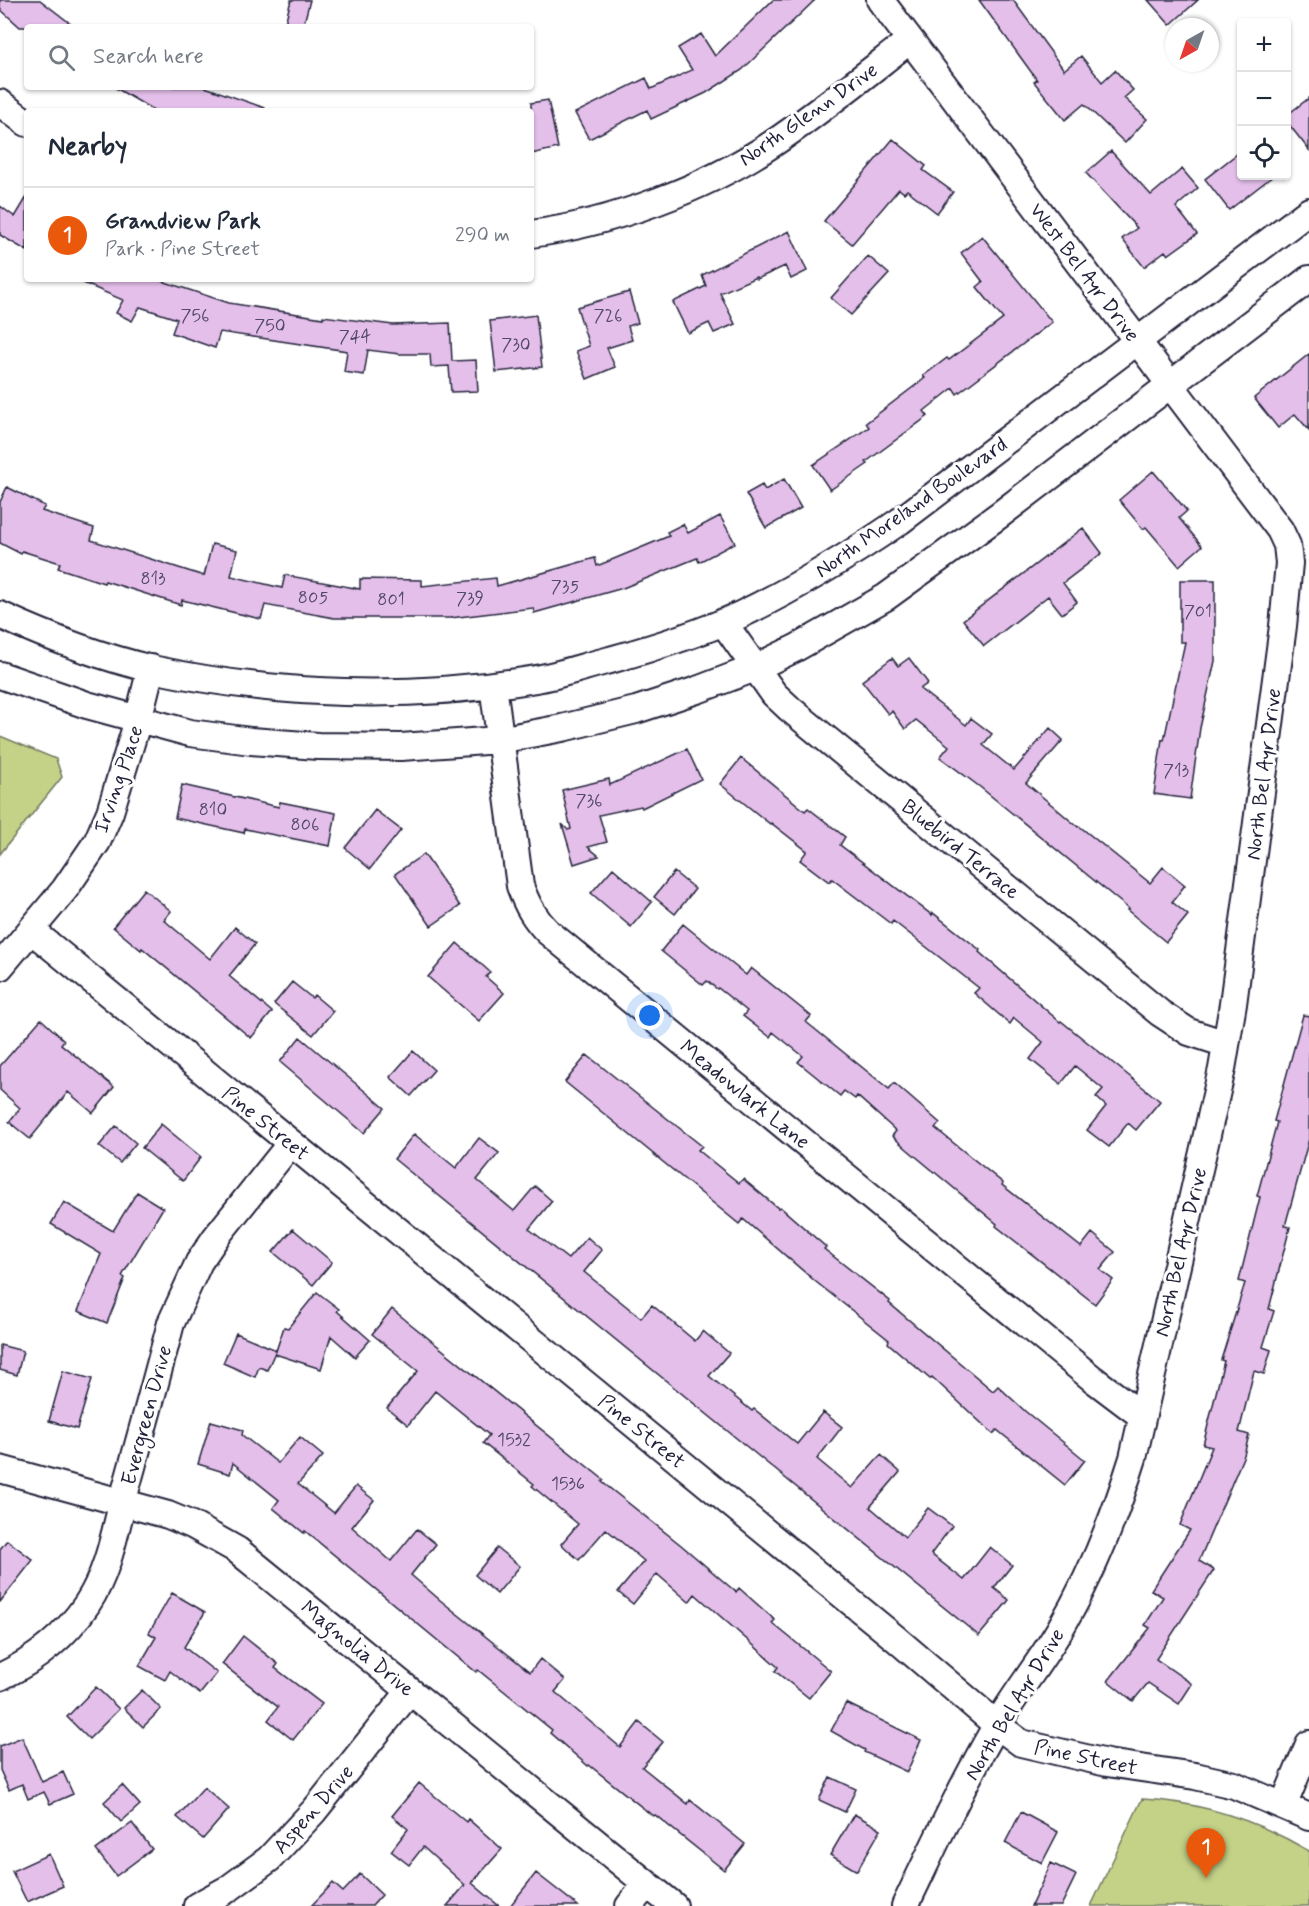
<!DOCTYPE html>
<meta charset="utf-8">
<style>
body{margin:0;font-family:Mynerve,sans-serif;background:#f6f6f7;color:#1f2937}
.controls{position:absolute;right:18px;top:18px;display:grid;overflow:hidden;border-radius:6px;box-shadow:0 2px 4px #0004}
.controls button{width:54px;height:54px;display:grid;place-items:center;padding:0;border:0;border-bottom:2px solid #e0e1e3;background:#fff;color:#1f2937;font:30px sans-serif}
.compass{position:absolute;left:1165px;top:18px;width:54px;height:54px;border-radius:50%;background:#fff;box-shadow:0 2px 4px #0004;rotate:220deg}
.you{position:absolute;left:650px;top:1016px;width:21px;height:21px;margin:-15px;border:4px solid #fff;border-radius:50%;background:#1a73e8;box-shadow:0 0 0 9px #1a73e833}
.badge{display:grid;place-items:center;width:39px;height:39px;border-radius:50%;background:#ea580c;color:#fff;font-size:20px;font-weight:700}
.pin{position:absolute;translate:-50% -50px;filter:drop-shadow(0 2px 3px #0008)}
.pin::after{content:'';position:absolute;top:32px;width:21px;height:18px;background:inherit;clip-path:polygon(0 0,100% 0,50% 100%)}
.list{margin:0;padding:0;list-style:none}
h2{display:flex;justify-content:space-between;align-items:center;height:78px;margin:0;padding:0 24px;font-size:26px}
h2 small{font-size:20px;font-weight:400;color:#747a83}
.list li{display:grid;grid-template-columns:39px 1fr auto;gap:18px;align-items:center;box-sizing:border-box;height:96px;padding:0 24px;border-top:2px solid #e0e1e3}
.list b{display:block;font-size:22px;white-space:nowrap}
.list p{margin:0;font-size:20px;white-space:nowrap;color:#747a83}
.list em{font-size:20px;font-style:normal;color:#747a83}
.icon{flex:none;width:33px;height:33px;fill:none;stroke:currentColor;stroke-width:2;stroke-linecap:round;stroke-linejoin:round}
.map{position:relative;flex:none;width:1309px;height:1906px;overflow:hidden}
.search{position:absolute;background:#fff;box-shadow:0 2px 4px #0004;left:24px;top:24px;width:510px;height:66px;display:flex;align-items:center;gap:15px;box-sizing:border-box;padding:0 21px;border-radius:6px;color:#747a83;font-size:22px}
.panel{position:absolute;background:#fff;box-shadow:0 2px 4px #0004;left:24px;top:108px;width:510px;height:174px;border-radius:6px}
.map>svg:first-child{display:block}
.green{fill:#c3d287;stroke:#727a61;stroke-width:1.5}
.building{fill:#e4bfea;stroke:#22223b;stroke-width:1.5}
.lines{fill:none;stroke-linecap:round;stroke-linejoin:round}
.minor-casing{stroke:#22223b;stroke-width:30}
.minor{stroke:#fff;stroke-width:26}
.labels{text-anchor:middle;stroke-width:6;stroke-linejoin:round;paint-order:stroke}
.number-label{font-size:18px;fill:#524967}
.street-label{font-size:21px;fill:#22223b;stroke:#fff}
</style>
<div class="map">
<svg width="1309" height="1906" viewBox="0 0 1309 1906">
<rect width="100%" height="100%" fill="#fff"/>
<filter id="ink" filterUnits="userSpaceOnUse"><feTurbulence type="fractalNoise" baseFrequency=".0167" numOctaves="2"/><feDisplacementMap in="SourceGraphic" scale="12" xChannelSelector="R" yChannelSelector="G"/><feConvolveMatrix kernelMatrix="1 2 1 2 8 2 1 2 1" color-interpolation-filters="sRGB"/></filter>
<g filter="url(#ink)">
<path class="green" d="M0,736l56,23 6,18 -62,77z
M1142,1799c59,3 116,22 167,52v55h-218z"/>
<path class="building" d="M0,0h40l35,27h-55l-20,-18z
M291,0h19l-7,27h-19z
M773,0h42l-73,70 -36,23 -55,26 -4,-9 -58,29 -14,-26 71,-35 5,11 41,-19 -14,-22 23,-14 14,22z
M979,0h34l51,70 17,-14 21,26 13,-12 18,20 -9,8 23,21 -22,24 -41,-39 -19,16 -31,-38 3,-2z
M1148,0h50l-28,25z
M114,87h91l60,21v3h-110z
M1309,98v52l-22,-28v-7z
M548,100l10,48 -27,6v-51z
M893,139l33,27 -3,4 30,22 -16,21 -30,-23 -3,3 -5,-4 -47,55 -28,-23z
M1242,150v26h31l-44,34 -24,-31z
M1111,151l40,44 31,-26 16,19 -22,19 21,27 -29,21 -3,-4 -21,16 -22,-28 15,-11 -51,-55z
M27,197v54l-27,-16v-29l15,11z
M789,231l18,40 -16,8 -6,-13 -28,13 -1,-2 -36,16 15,31 -21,9 -5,-10 -21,10 -15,-31 33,-16 -4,-11z
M982,236l70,86 -95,72 -4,-6 -29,23 4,5 -62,46 2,2 -38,26 -17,-25 56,-38 -3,-4 59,-45 -2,-2 24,-18 2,2 54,-41 -26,-32 6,-5 -22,-29z
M868,256l21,18 -38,41 -20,-17z
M74,279h82l73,24 94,15v-2l70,9 57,-2 2,38 24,-1 2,31 -27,1 -2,-26 -18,1 -1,-13h-30l-32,-4 -4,25 -20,-3 3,-21 -127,-19 -5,16 -43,-15 5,-14 -37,-12 -8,14 -16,-8 7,-13z
M629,292l9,31 -10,3 4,14 -25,8 8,19 -28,12 -11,-28 13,-5 -12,-39z
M536,315l6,52 -46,5 -6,-51z
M1309,354v76l-14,-16 -17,14 -24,-30z
M1153,471l34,40 -8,7 23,28 -23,20 -33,-39 -3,2 -24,-29z
M784,479l17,29 -35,20 -20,-34 16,-9 3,5z
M7,487l38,19 -3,5 52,17 -3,12 113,36 8,-32 25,6 -6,26 51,12 3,-13 75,14v-10l62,1v6l74,-8 1,8 98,-28 2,8 72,-30 -2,-4 16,-8 5,9 32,-17 15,27 -36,19 -2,-4 -74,30 -89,25 -1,-5 -83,10h-116l-69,-13 -4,14 -79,-19 -1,5 -76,-24 -1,2 -46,-15 2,-5 -38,-12 -1,3 -21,-11v-41z
M1083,528l19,25 -39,30 14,19 -15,12 -14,-18 -64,50 -21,-26z
M1180,580h35v81l-15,67 -10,71 -36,-5 8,-55 2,1 21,-98h-5z
M892,658l6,8 11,-8 19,25 -8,6 46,36 5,-7 21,16 -9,11 31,25 36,-42 13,12 -37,43 52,44 1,-1 71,57 13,-16 22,18 -13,17 16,13 -22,27 -39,-32 2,-1 -149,-122 -40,-30 9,-11 -33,-26 -11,9 -13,-18 -4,3 -26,-33z
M687,749l14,30 -59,29 -1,-2 -42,9 8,27 -19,5 11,9 -25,8 -12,-40 6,6 3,-1 -9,-39 47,-11 1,6z
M741,758l64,53 3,-3 37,29 -5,8 92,70 1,-2 47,37 -1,2 81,70 1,-1 99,80 -24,29 -8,-7 -19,24 -22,-17 19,-24 -10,-9 7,-8 -28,-23 -14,18 -31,-25 13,-17 -29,-24 -4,6 -36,-31 5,-5 -86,-67 -2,3 -59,-45 -3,3 -29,-22 7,-9 -36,-28 -1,1 -50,-40z
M182,785l97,22 1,-5 56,11 -6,33 -85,-17 -1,4 -69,-15z
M375,810l26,20 -31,39 -25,-21z
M424,854l36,52 -29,20 -36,-52z
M613,868l39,34 -21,25 -40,-34z
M674,872l21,17 -20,25 -21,-17z
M144,889l27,22 -7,9 46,39 25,-32 20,17 -26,32 43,36 -21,26 -109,-90 -1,2 -28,-23z
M683,924l63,51 5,-7 60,48 -5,6 83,67 5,-6 46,40 -5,5 68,55 -1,2 79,62 11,-14 23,19 -15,18 13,10 -18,24 -99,-78 1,-2 -89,-74 -16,-14 4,-5 -39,-35 -2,3 -11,-8 -4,5 -42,-34 5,-6 -30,-24 -3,5 -27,-21 4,-5 -29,-23 -1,1 -10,-8 -4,4 -42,-34z
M457,943l33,29 -4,5 18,16 -25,28 -51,-44z
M292,982l20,16 2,-3 19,16 -20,24 -39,-31z
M1303,1015l6,1v123l-24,87 5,1 -21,82 5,2 -11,36 8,3 -7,24 -10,-3 -15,61 10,3 -5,20 -45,106 15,9 -58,89 36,25 -13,20 -31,-21 -15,18 -25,-20 42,-53 -5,-3 18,-28 -12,-7 39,-60 -10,-5 32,-78 -9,-2 21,-84 -3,-1 24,-77 -6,-2 21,-84 -3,-1 20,-74 -3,-1z
M41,1019l23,21 -3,4 53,43 -21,26 -25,-21 -38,47 -21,-17 11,-14 -20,-18v-24z
M300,1037l85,71 -21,25 -84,-71z
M413,1051l21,19 -23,26 -21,-19z
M587,1055l115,91 -4,4 41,33 4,-4 35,29 2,-1 46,40 -2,2 66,52 -1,2 104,88 5,-5 28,26 59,48 -20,25 -68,-55 -4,4 -61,-57 -2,2 -42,-36 1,-3 -73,-58 -73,-63 -4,5 -174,-142z
M161,1124l40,33 -18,24 -41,-33z
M116,1126l20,17 -16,20 -21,-17z
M414,1134l42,34 23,-30 20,15 -22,27 37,31 21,-25 17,15 -23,28 39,30 19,-22 15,13 -18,22 57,46 11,-13 43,36 8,-10 26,22 -20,23 43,35 2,-2 43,35 26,-32 19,15 -25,32 35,29 29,-33 19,17 -30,35 35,30 23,-29 24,18 -21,28 33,26 26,-33 22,18 -18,23 15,12 -30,36 -585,-477z
M137,1192l26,16 -41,68 3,2 -18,45 -29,-12 23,-57 -50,-30 13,-22 49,29z
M293,1229l39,33 -19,23 -40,-33z
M317,1292l22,17 -2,2 33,29 -15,17 -24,-21 -10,33 -46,-15 9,-27 4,1z
M392,1309l212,171 -2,2 79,63 55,47 3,-4 36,32 -3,3 59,48 -22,27 -34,-27 3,-4 -83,-73 -6,8 -32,-28 -24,30 -15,-12 26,-31 -38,-32 -27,31 -18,-16 17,-20 -46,-38 2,-2 -51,-41 6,-8 -54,-44 -27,34 -21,-17 31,-37 -46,-37z
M236,1333l40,17 -9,20 -8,-3 -4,10 -32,-14z
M0,1345l23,6 -6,24 -17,-5z
M63,1371l29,8 -15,50 -28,-8z
M211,1421l32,9 -1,5 36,28 22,-26 23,19 -25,28 36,29 22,-27 18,14 -22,27 39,34 26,-32 19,15 -25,31 29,25 90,72 10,-13 25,21 -10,12 65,55 19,-25 24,20 -21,25 46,37 2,-4 55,44 -21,26 -69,-55 -2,1 -64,-51 -1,1 -38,-33 2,-3 -74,-60 -2,2 -171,-141 -1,2 -31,-25 6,-8 -46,-37 -3,11 -32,-10z
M7,1540l26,20 -33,42v-53z
M497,1548l23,18 -23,28 -22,-19z
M172,1593l33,19 -21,35 33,26 -17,21 -30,-23 -5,9 -26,-14 17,-29 -7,-4z
M243,1636l35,28 -3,4 47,36 -29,36 -25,-20 10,-13 -56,-43z
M96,1687l23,22 -30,30 -22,-22z
M142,1690l19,19 -18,18 -19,-19z
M846,1703l75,37 -14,32 -43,-20 1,-2 -34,-19z
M22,1737l20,45 21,-10 10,22 -23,10 -6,-12 -16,7 -6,-15 -13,6 -9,-20v-24z
M830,1777l26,12 -11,23 -26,-12z
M419,1783l47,39 2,-3 34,30 -30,34 27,23h-52l18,-21 -42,-38 -14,18 -18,-14 17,-22 -16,-13z
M122,1785l18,20 -19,17 -17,-20z
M204,1787l25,22 -26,30 -26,-22z
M1021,1812l37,20 -16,31 -37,-20z
M854,1814l27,15 -24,42 -27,-16z
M132,1823l20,26 -36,27 -20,-26z
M49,1854l14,32 -36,16 -15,-31z
M1051,1863l25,12 -15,31h-30z
M536,1873l42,33h-68z
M360,1874l22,21 -10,11h-61l22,-23 10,9z"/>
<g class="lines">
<defs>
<path id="minor" d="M880,0l400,530 7,15 2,18 -6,63 -50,378 -11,65 -89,389c-19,61 -41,117 -73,171 -20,34 -45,65 -65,99 -33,57 -61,118 -90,178
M0,103l27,20
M531,234c80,-11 174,-45 241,-90 48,-32 93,-69 138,-104
M0,615c48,22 101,42 152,54 126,27 258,31 384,10 25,-4 49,-13 74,-19 43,-12 89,-26 130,-45 56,-27 109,-59 160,-94l409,-310
M723,622l51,72 16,15 370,304 29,19 37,12
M0,675l87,30 103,28 61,8 67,5 83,1 98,-7 63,-12 74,-18 61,-20 58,-22 41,-20 90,-51 116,-84 307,-234
M493,685l27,201c7,19 14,32 28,46l545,447 49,37
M31,930l864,708 102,87 24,18 86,20 88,13 39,9 75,32
M0,967l65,-78 32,-47 13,-30 28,-92 13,-52
M0,1469l168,46 24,10 45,25 437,356
M0,1677c36,-17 65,-40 87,-73 21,-31 28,-72 37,-108 16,-58 32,-115 47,-173l28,-61 17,-25 75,-94
M1284,1804l25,-60
M197,1906l31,-17 41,-30 45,-48 96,-120
M629,1906l18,-22"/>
</defs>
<use href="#minor" class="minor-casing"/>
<use href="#minor" class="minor"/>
</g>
</g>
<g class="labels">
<g class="number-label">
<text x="195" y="321">756</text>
<text x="608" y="321">726</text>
<text x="270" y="331">750</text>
<text x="355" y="342">744</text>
<text x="516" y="350">730</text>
<text x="153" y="584">813</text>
<text x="565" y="592">735</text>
<text x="313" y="603">805</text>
<text x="470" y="604">739</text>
<text x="391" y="605">801</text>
<text x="1198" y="617">701</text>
<text x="1176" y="776">713</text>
<text x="589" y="806">736</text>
<text x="213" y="815">810</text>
<text x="305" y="830">806</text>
<text x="514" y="1445">1532</text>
<text x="568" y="1489">1536</text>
</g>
<g class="street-label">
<text transform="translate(808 114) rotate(-35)" y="7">North Glenn Drive</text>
<text transform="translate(1085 272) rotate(53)" y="7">West Bel Ayr Drive</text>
<text transform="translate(911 507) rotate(-35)" y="7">North Moreland Boulevard</text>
<text transform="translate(1263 774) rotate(-83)" y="7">North Bel Ayr Drive</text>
<text transform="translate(118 779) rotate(-71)" y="7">Irving Place</text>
<text transform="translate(961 849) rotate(39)" y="7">Bluebird Terrace</text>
<text transform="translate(745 1094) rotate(39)" y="7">Meadowlark Lane</text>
<text transform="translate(266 1123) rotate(39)" y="7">Pine Street</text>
<text transform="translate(1180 1252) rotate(-77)" y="7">North Bel Ayr Drive</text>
<text transform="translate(146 1415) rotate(-75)" y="7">Evergreen Drive</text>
<text transform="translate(642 1431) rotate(39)" y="7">Pine Street</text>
<text transform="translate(358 1648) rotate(39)" y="7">Magnolia Drive</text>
<text transform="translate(1014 1704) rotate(-59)" y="7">North Bel Ayr Drive</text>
<text transform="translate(1086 1757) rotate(12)" y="7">Pine Street</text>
<text transform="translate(313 1809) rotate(-49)" y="7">Aspen Drive</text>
</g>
</g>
</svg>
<div class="controls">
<button>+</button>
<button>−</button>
<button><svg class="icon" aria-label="locate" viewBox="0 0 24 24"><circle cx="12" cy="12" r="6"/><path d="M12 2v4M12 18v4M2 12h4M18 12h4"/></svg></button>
</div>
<svg class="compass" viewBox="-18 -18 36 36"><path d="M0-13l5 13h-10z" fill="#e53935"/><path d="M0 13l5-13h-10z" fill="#747a83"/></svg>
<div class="you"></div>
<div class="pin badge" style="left:1206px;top:1878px">1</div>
<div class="search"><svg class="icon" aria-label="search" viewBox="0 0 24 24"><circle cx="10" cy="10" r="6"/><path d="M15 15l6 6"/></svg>Search here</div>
<section class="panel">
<h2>Nearby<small></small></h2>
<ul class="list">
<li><span class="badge">1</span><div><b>Grandview Park</b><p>Park · Pine Street</p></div><em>290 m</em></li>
</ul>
</section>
</div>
